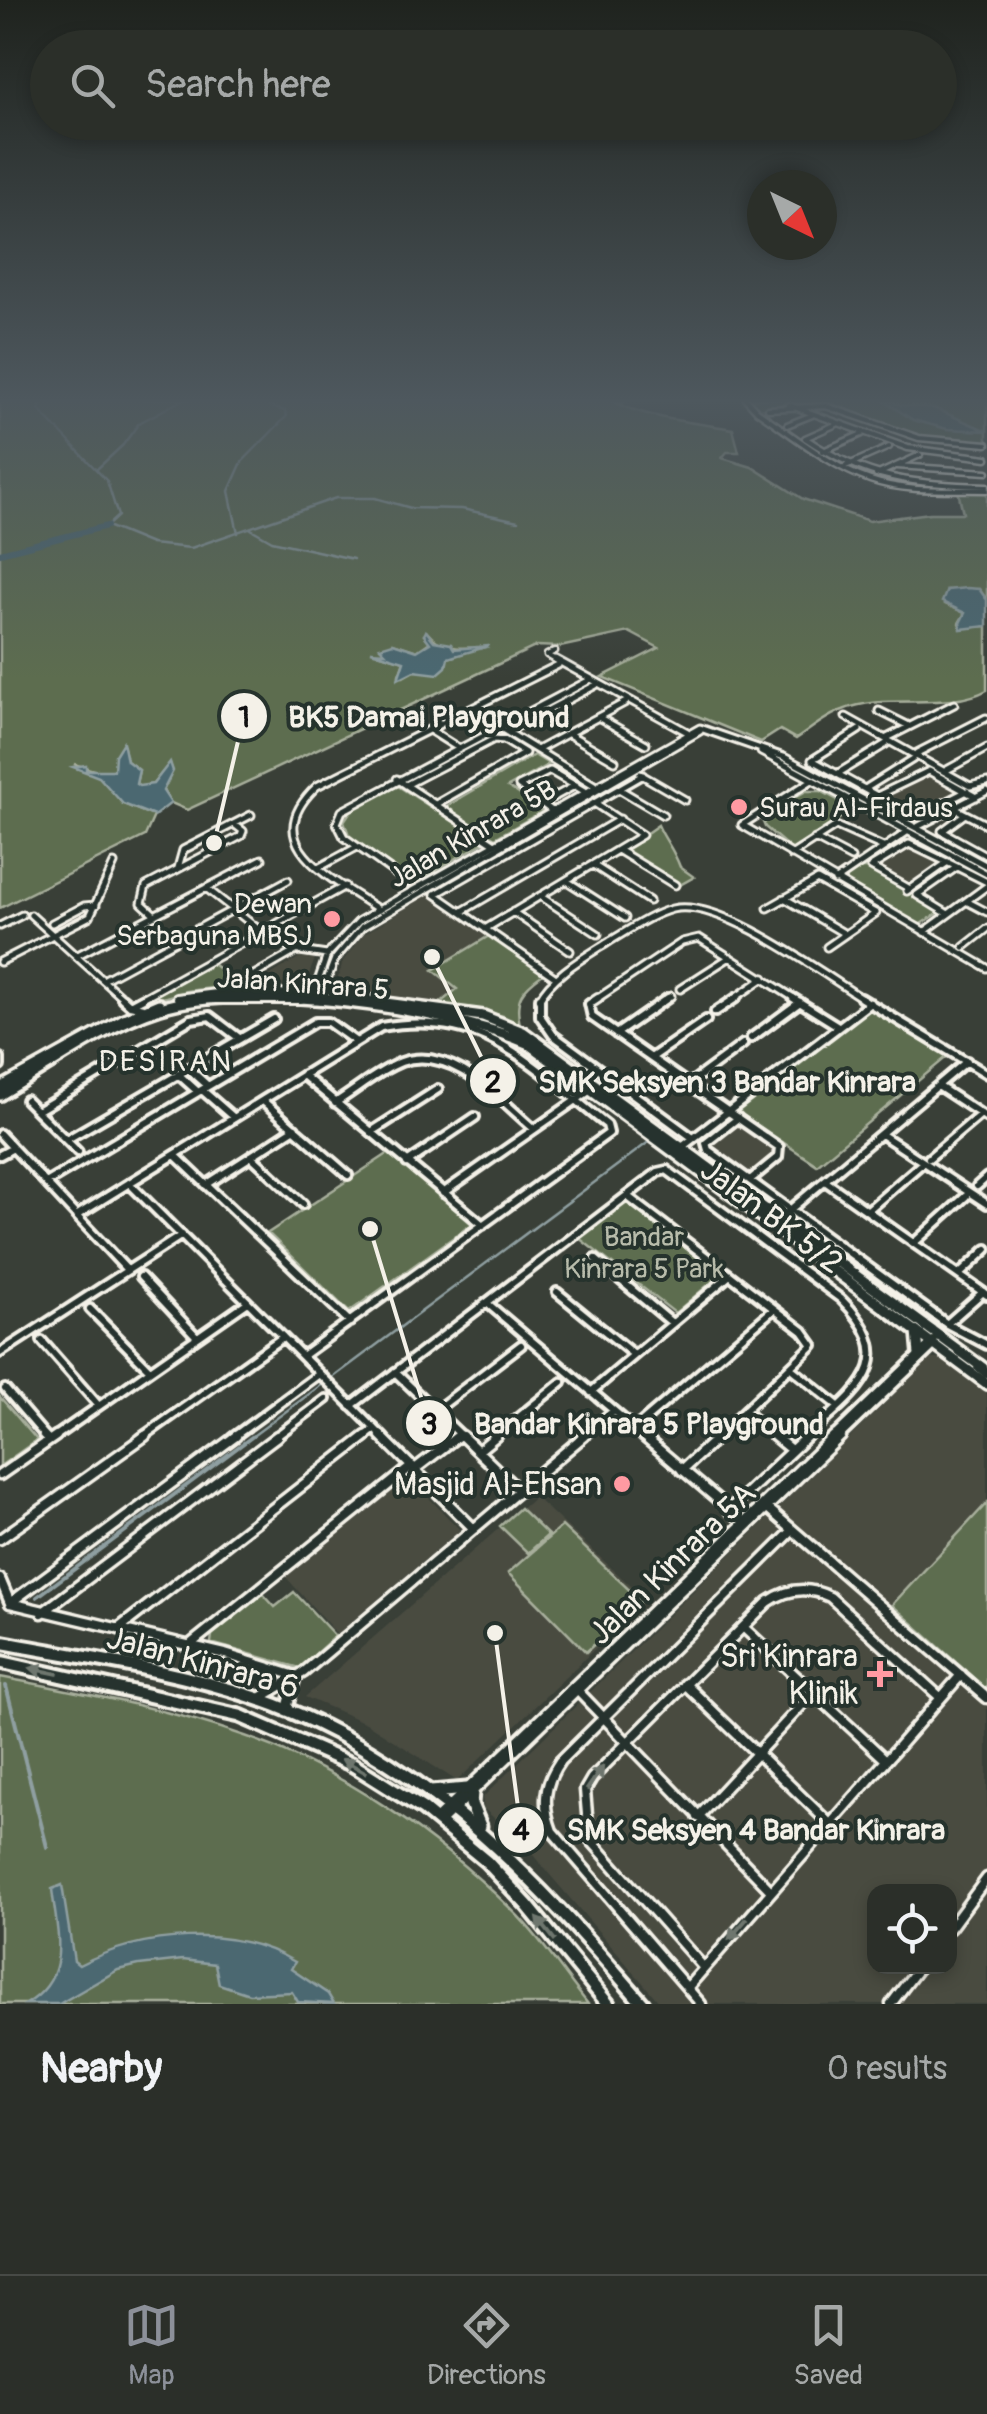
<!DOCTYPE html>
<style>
body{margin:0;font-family:Pangolin,sans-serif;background:#373b35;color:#f1f3f6}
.controls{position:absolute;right:30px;bottom:30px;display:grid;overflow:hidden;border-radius:20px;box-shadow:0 5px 15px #0003}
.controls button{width:90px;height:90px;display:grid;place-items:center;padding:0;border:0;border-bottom:2px solid #474a46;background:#2b2f29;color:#f1f3f6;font:50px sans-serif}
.compass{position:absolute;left:747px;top:170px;width:90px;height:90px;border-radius:50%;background:#2b2f29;box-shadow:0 5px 15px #0003;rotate:137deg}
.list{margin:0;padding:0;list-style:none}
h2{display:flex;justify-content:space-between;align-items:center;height:130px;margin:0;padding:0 40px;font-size:42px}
h2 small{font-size:32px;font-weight:400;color:#a6a9a8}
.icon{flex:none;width:55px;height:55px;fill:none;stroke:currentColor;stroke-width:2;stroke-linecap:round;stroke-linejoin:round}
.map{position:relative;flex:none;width:987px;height:2004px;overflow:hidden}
.search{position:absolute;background:#2b2f29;box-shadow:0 5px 15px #0003;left:30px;right:30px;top:30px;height:110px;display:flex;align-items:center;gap:25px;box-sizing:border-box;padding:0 35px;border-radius:55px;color:#a6a9a8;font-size:38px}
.sheet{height:270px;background:#2b2f29}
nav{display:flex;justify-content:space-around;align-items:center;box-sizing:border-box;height:140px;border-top:2px solid #474a46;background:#2b2f29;font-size:28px;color:#a6a9a8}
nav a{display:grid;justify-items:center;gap:5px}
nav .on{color:#8c9099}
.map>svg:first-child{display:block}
.built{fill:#494b41;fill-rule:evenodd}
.green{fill:#5d6d4f;stroke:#a8af9c;stroke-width:2.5;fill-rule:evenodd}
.water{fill:#4b6871;stroke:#8f9fa1;stroke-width:2.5}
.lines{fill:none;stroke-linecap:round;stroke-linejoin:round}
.stream-far1{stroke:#8f9fa1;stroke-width:2.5}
.stream{stroke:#8f9fa1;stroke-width:4}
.river{stroke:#4b6871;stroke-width:6}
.minor-far3-casing{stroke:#f4f1e8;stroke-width:9}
.minor-far2-casing{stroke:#f4f1e8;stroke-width:11}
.minor-far1-casing{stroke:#f4f1e8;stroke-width:14}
.minor-casing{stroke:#f4f1e8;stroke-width:15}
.major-far2-casing{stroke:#f4f1e8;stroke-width:12}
.major-far1-casing{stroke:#f4f1e8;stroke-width:16}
.major-casing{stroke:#f4f1e8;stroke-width:19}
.highway-casing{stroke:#f4f1e8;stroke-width:18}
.minor-far3{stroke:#26332d;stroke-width:4}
.minor-far2{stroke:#26332d;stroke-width:5}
.minor-far1{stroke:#26332d;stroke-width:6}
.minor{stroke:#26332d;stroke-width:8}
.major-far2{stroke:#26332d;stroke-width:6}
.major-far1{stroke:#26332d;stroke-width:9}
.major{stroke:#26332d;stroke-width:11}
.highway{stroke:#26332d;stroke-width:10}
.oneway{fill:#6e766e}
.poi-dot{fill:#ff9aa2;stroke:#26332d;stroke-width:4}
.labels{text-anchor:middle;stroke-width:8;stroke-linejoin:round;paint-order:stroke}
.poi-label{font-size:28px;fill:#f4f1e8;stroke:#26332d;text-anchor:start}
.street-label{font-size:28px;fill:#f4f1e8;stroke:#26332d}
.park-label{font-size:28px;fill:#b8bcab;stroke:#26332d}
.neighbourhood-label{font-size:30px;letter-spacing:2.5px;fill:#f4f1e8;stroke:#26332d}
.near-street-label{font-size:32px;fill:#f4f1e8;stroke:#26332d}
.near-poi-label{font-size:32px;fill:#f4f1e8;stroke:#26332d;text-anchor:end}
.leader{fill:none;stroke:#f4f1e8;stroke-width:4}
.callout-dot{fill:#f4f1e8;stroke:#26332d;stroke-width:4}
.mark-label{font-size:30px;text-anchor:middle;font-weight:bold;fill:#111}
.callout-label{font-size:30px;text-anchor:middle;font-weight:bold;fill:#f4f1e8;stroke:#26332d;stroke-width:8;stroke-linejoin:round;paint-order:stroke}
</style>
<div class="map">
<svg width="987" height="2004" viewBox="0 0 987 2004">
<rect width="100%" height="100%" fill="#393f37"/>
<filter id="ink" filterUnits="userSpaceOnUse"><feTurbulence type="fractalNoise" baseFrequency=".01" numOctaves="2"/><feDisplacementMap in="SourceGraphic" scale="20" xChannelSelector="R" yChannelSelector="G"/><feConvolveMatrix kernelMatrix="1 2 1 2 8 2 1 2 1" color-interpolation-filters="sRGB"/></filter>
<g filter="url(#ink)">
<path class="built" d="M930,772l34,19 -49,25 -36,-18z
M909,845l36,18 -35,24 -36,-20z
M429,894l114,80 -23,18 -3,13 3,20 -16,-9 -42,-10 -128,-15 9,-30 21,-27z
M300,957l15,2 -9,23 -8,4 -39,-4z
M738,1121l41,32 -29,24 -42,-33z
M930,1359h11l46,33v612h-326l-135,-157 -42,-38 -2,-11zM874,1892h76v74h-76z
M409,1477l51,53 -123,104 -52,-58z
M535,1497l111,103 -189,181 -91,-58 -61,-26z"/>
<path class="green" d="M0,399h630l-9,5 -10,-3c38,18 80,21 122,28l6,23h-12l-5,6 30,9 51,32 66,22 61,-8h33l-5,-22 29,1v108l-8,-11 -32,1 -2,14 20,9 -6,10 2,5 26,-2v64c-39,22 -102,2 -144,20 -17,6 -32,19 -47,29l-16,-9 -19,12 -159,-65 57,-29 -30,-16 -69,15 -23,-1 -350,164 -16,-7 -8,-12 9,-20 -2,-8 -17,21 -14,3 -3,-3 3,-14 -12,-9 -4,-17 -9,26 -14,2 -26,-8 26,13 23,27 31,12 -9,20 -145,72zM427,632c13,17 34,17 54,15l-33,11 -8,12 -26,1 -11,6 -4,-2 5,-14 -26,-8 7,-1 8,-9 24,8 13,-9 -6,-7z
M750,399h237v43l-72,-7 -87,-33 -29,-1 -40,8z
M534,755l15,9 -41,23 33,21v4l-46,26 -50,-31z
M395,784l87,56 1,3 -68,39 -65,-44 -6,-17 12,-18z
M806,791h15l33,18 -62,41 -27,-23 -4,-10z
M658,825c7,16 15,23 22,42l14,10 -16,9 -54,-37z
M860,868h5l77,43 -23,14 -73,-42 -1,-4z
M489,936l54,38c-21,15 -29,24 -23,51l-17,-9 -64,-12 18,-15 -24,-19z
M213,964l26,21 -52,6 -49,14z
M871,1007l77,49 -131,109 -81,-54z
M389,1153l83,71 -123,88 -81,-79z
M628,1201l92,74 -45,38 -96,-75z
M0,1397l37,43 -37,26z
M987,1503v187l-95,-85z
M520,1508l28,27 -20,18 -28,-27z
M562,1526l79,75 -55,51 -78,-79z
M294,1592l41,44 -35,32 -89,-25 1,-8 51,-41 12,13z
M0,1677c82,16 166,31 245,59 100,35 191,99 266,173 29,28 52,64 77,95h-588z"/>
<path class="water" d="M881,399l20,6 33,3 53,23 -40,-2 -34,-9z
M967,588l12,1 8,11v26l-26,3 -1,-6 5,-10 -23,-11 5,-12z
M426,631l8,10 17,3 3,5 35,-3 -41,12 -2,9 -8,7 -24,-3 -16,8 6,-18 -33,-10 14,1 -5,-5 13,-4 24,8 13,-8 -6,-8z
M123,742l4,19 12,9 -3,14 3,2 14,-2 17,-22 3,9 -10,20 8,12 -17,13 -31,-12 -24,-27 -26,-10 13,-2v5h28l1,-15z
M62,1885l12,76 5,4c63,-33 154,-41 216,-3l-4,7 37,25 6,10 -36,-2 -6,-10 -43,2 -30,-10 -4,-20 -32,-4 -44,5 -21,5 -59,34h-33c46,-27 31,-70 26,-115z"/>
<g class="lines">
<path class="stream-far1" d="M43,399l-4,11 68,71 11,35 -11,10 44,18 40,4 145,-50h39l36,10 51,1 56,12
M97,469l26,-24 16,-22 45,-24
M251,529l21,12 81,18
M238,533l-9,-42 13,-29 45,-46 -2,-5 -16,-5
M331,1379l319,-238
M250,1438l74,-55"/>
<path class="stream" d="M37,1597l216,-161
M6,1686l41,161"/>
<path class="river" d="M0,553l107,-27"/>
<defs>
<path id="minor-far3" d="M746,399l11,12c36,24 72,55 113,69 37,13 79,9 117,10
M789,405l119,43 79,10
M768,409l58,-3 93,32 68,6
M837,424l-32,14c62,42 109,46 182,48
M787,425l25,-10
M823,451l39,-17
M846,466l43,-19
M897,466l90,6
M876,475l44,-20
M555,651l-8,4 12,7"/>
<path id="minor-far2" d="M555,659l136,75
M879,711l28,14
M598,717l48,27
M846,717l124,69 17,-4
M499,727l95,58
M859,730l-47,30 65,36
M431,731l27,17
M507,732l89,-47
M567,733l48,28
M887,738l67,-34
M537,750l89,-48
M761,752l226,122
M917,753l69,-35
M945,771l42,-23
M640,774l45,26
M837,774l49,-30
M397,779l98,65
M812,780l-70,45 245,143
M406,785l88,-46 10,1 21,13 -89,51
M619,789l44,26
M865,789l48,-30
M877,796l52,-25 47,26
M876,798l40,19 51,-26
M543,803l33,-18
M954,808l33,17
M552,811l-33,-25 31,-15 34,20
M965,814l-23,17 45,25
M917,827l70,-36
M815,839l36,19
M618,850l57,35
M791,855l45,-29 47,21
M593,865l56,36
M320,867l37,-20
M178,868l5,-18 68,-35
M567,881l58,37
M835,881l72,-49
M407,882l-63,-45 -7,-14 5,-12 246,-130
M206,888l56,44
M910,889l-39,-22 38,-23 48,23
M907,891l41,-29
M435,894l121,84
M436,894l207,-119
M540,896l58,38
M784,898l61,36
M968,902l19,10
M768,908l49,-28 58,33
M379,910c-47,-32 -124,-66 -62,-124l241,-121
M461,912l159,-93
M513,912l57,39
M948,914l-31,-19 40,-28 30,15
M31,915l45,41
M155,915l-13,-12 4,-17 95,-50 2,-5 -9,-7
M52,923l32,-17 12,-1
M0,926l22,-11
M485,929l157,-94 -48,-32
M267,930l26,20 34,5
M924,932l63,-46
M827,947l49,-34
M964,947l23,-18
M0,962l90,-46 24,-52
M103,980l185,-100
M240,983l56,-32
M680,989l50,-32
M315,990l12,-35 32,-34 341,-193 84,29 203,109
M320,998l15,-39 27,-32 338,-196
M125,1000l-49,-44 186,-97
M139,1000l206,-114
M539,1000c14,-26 46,-43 71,-59 19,-11 40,-26 62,-32 48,-12 151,65 193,91
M595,1000l87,-58 17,-4 98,62
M665,1000l6,-4
M732,1000l32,-22"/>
<path id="minor-far1" d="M122,998l8,7 13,3
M540,998v18l13,19 140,103
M598,998l-9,6 3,13 187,130 -1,10 -28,23
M793,998l45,28
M861,998l126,76
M130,1005l13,-7
M715,1012l21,-14
M616,1034l52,-36
M751,1038l49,-36
M0,1058v8
M651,1058l55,-38
M188,1068l20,18
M178,1074l20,18
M303,1075l180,150
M689,1084l54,-40
M938,1086l49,32
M202,1090l32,28
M26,1100l52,52
M263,1101l85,74
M335,1103c21,-13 43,-32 66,-41 51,-18 99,38 133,67
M37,1111l154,-92 19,-3 29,22
M738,1118l-32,25 2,7 239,174 40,21
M371,1132l67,-43
M0,1134l127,136
M881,1134l106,70
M66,1140l208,-121
M682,1147l188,-144
M0,1155l13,-7
M175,1155l175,167
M251,1156l52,48
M929,1158l52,-44
M407,1163l68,-46
M825,1181l162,114
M46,1183l269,-161h13l28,20
M129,1183l255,255
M206,1185l89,-57
M977,1186l10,-9
M443,1193l149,-104
M627,1196l176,135 10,14 -97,93
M868,1210l52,-45
M76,1216l305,-189c105,-19 150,39 226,98l2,8 -307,223
M779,1219l188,-158
M914,1243l52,-47
M595,1259l77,64
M960,1274l27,-25
M141,1277l56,60
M557,1292l77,63
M487,1303l159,135
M90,1309l60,61
M948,1323l35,-31
M42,1341l57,65
M0,1353l182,-118
M792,1369l45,36
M395,1372l69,66
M5,1389l42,49
M591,1392l139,-117
M351,1406l307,-234 9,-2 174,129c65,64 13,93 -36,139
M436,1410l85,-65
M745,1412l32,26
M634,1429l140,-120
M53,1438l195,-136
M141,1438l142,-101
M232,1438l87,-64
M274,1438l52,-39
M363,1438l12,-9
M454,1438l6,-4
M493,1438l69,-56
M581,1438l32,-27
M832,1438l106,-102
M838,1438l98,-94"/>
<path id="minor" d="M44,1436l4,4
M381,1436l93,93
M462,1436l57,55
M643,1436l100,85
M774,1436l17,14
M478,1451l18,-15
M415,1469l43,-33
M682,1470l37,-34
M0,1475l56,-39
M764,1505l223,193
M729,1510l78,-74
M0,1539l145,-103
M0,1579l10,24 215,51 71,22
M10,1603l226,-167
M42,1613l235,-177
M743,1627l143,133
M118,1629l248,-193
M192,1643l220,-177
M685,1684l145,140
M575,1688l196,203
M260,1698l44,-26 280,-236
M287,1709l8,-30
M698,1817l116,-125
M436,1819l398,-383
M440,1823l401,-387
M950,1928l37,-50
M704,1968l-115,-130 -4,-48 7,-12 176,-176c20,-14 40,-16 62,-5l111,101
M687,1988l274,-313
M701,2004l-149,-173c-10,-26 -8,-47 8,-70l233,-231
M891,2004l29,-38"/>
<path id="major-far2" d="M301,993l15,-6
M177,998l64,-8 127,10
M213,1000h88"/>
<path id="major-far1" d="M348,998l135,18 40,16 460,336
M0,1088l124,-69 35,-15
M0,1095c51,-30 103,-69 160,-87 88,-27 283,-1 367,35l460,341
M917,1332l2,22"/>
<path id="major" d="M0,1642c85,16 171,27 253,55 164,55 281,179 390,307
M0,1662l240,54 113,49 70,44 64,53 40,43 81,99
M431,1792l36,-3
M472,1792l-1,12 9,22"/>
<path id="highway" d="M979,1366l8,7"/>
</defs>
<use href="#minor-far3" class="minor-far3-casing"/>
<use href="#minor-far2" class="minor-far2-casing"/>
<use href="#minor-far1" class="minor-far1-casing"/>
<use href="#minor" class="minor-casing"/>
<use href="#major-far2" class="major-far2-casing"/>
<use href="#major-far1" class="major-far1-casing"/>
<use href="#major" class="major-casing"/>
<use href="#highway" class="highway-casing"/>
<use href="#minor-far3" class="minor-far3"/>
<use href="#minor-far2" class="minor-far2"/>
<use href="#minor-far1" class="minor-far1"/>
<use href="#minor" class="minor"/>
<use href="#major-far2" class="major-far2"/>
<use href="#major-far1" class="major-far1"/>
<use href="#major" class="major"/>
<use href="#highway" class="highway"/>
</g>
<defs><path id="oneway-solid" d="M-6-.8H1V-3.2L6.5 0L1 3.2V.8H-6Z" transform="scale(2.5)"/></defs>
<g class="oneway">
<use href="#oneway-solid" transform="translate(44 1671) rotate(-168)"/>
<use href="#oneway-solid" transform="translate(354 1766) rotate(-151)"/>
<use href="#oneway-solid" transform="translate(595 1778) rotate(-55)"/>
<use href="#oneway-solid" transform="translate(546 1929) rotate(-129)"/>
<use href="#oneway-solid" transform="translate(738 1929) rotate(131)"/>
</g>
</g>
<linearGradient id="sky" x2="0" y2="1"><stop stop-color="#1f231e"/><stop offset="0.59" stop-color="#4e585e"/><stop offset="1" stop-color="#4e585e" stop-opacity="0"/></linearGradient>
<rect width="987" height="679" fill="url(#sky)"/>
<g class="poi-dot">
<circle cx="739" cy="807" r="10"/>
<circle cx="332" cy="919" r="10"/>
<circle cx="622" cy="1484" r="10"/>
<path d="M875 1659h10v10h10v10h-10v10h-10v-10h-10v-10h10z"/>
</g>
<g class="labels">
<g class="poi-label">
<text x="759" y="817">Surau Al-Firdaus</text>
<text x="312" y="913" text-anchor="end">Dewan<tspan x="312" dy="32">Serbaguna MBSJ</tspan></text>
</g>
<g class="street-label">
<text transform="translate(472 833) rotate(-30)" y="10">Jalan Kinrara 5B</text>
<text transform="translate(303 983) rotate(4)" y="10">Jalan Kinrara 5</text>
</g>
<g class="park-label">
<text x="644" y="1246">Bandar<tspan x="644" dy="32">Kinrara 5 Park</tspan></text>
</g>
<g class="neighbourhood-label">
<text x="166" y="1071">DESIRAN</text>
</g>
<g class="near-street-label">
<text transform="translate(772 1216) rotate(37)" y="11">Jalan BK 5/2</text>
<text transform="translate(672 1563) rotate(-44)" y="11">Jalan Kinrara 5A</text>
<text transform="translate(203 1662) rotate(15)" y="11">Jalan Kinrara 6</text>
</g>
<g class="near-poi-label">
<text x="602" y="1495">Masjid Al-Ehsan</text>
<text x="858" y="1667">Sri Kinrara<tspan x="858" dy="37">Klinik</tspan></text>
</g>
</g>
<path class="leader" d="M214 843L244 716M432 957L493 1081M370 1229L429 1423M495 1633L521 1830"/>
<g class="callout-dot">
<circle cx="214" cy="843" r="10"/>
<circle cx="432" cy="957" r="10"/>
<circle cx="370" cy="1229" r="10"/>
<circle cx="495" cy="1633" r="10"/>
<circle cx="244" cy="716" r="25"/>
<circle cx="493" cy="1081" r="25"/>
<circle cx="429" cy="1423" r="25"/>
<circle cx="521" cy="1830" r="25"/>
</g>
<g class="mark-label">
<text x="244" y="727">1</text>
<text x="493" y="1092">2</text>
<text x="429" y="1434">3</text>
<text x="521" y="1840">4</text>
</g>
<g class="callout-label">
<text x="429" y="727">BK5 Damai Playground</text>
<text x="727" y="1092">SMK Seksyen 3 Bandar Kinrara</text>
<text x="649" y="1434">Bandar Kinrara 5 Playground</text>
<text x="756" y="1840">SMK Seksyen 4 Bandar Kinrara</text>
</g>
</svg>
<div class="controls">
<button><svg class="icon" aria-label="locate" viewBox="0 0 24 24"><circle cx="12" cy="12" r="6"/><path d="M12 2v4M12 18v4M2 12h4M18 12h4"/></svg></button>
</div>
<svg class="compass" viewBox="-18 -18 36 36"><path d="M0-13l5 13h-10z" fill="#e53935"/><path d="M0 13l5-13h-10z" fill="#a6a9a8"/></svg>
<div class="search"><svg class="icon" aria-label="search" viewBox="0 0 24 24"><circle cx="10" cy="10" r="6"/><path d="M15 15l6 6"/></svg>Search here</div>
</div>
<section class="sheet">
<h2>Nearby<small>0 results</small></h2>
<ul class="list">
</ul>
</section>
<nav>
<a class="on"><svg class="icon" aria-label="map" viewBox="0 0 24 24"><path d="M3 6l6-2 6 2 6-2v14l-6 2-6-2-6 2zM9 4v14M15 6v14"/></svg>Map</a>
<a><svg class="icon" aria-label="directions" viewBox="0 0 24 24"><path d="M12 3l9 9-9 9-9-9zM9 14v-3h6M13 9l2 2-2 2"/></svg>Directions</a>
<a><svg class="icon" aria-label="saved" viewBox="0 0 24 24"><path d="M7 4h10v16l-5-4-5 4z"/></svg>Saved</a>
</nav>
